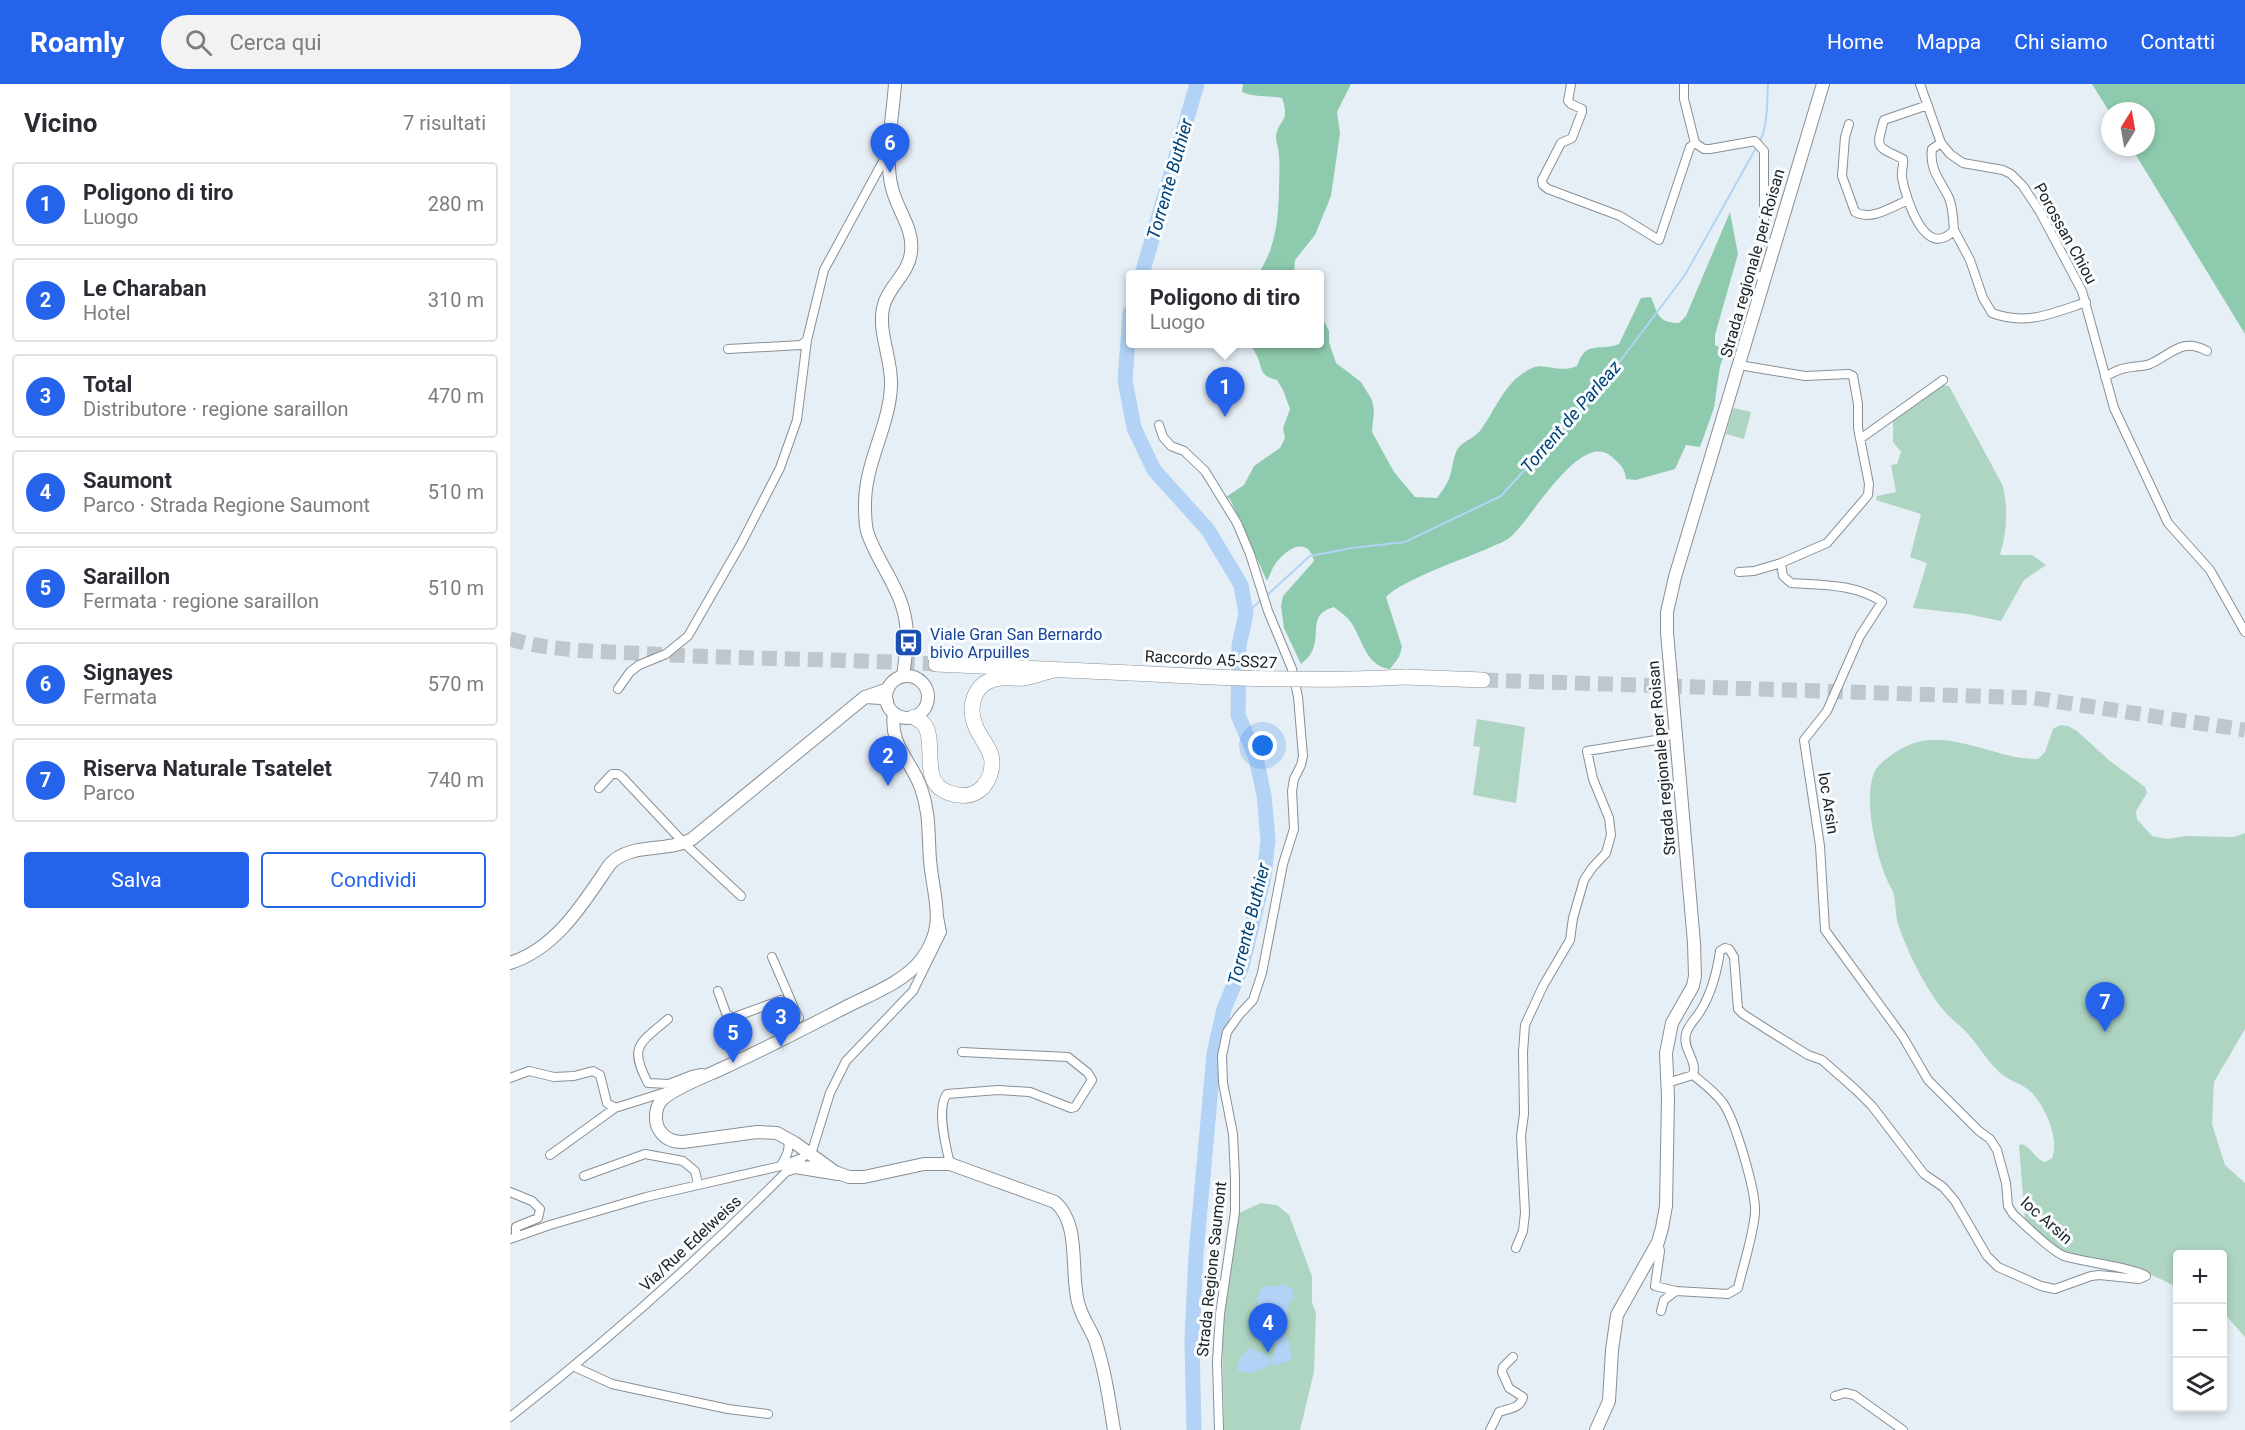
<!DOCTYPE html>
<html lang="it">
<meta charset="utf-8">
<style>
body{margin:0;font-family:Roboto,sans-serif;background:#f2f2f3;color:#2b2b33}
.controls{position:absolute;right:18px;bottom:18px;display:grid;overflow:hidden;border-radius:6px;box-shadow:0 3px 9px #0003}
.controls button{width:54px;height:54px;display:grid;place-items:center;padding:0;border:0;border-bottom:2px solid #e1e1e2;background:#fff;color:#2b2b33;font:30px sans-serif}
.compass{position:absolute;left:1591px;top:18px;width:54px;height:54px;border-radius:50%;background:#fff;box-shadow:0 3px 9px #0003;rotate:11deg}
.you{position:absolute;left:753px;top:662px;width:21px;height:21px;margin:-15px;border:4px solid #fff;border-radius:50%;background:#1a73e8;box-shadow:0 0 0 9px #1a73e833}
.badge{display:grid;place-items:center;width:39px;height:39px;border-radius:50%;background:#2563eb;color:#fff;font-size:20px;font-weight:700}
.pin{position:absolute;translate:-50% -50px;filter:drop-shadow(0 2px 3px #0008)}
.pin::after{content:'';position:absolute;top:32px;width:21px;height:18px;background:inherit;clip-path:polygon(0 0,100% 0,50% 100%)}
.popup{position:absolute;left:616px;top:186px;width:198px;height:78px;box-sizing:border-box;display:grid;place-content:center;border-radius:6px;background:#fff;filter:drop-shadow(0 2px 4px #0005);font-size:20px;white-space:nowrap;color:#7c7c81}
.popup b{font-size:22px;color:#2b2b33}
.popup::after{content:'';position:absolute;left:50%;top:100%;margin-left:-12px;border:12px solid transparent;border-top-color:#fff}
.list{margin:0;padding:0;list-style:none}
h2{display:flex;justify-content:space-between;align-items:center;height:78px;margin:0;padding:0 24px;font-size:26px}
h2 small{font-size:20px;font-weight:400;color:#7c7c81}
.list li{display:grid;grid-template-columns:39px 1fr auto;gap:18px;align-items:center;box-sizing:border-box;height:84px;margin:0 12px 12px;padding:0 12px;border:2px solid #e1e1e2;border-radius:6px}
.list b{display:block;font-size:22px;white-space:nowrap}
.list p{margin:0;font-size:20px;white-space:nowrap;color:#7c7c81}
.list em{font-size:20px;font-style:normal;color:#7c7c81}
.actions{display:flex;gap:12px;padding:18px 24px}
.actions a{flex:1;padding:14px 0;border:2px solid #2563eb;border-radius:6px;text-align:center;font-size:21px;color:#2563eb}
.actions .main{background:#2563eb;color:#fff}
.icon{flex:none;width:33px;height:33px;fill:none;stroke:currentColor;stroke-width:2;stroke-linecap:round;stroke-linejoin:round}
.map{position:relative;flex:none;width:1735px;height:1346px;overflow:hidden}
header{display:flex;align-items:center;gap:36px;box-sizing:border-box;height:84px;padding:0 30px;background:#2563eb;color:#fff}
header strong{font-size:28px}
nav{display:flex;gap:33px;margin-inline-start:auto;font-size:21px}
.search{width:420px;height:54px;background:#f2f2f3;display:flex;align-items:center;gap:15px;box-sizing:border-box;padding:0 21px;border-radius:33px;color:#7c7c81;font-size:22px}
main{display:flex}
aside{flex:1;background:#fff}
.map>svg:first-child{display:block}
.green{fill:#aed5c2}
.forest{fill:#8ecbae}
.water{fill:#b2d3f6}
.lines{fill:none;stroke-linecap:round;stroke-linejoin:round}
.stream{stroke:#b2d3f6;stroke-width:2}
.river{stroke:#b2d3f6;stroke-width:15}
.highway-tunnel{stroke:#bfc6cc;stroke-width:15;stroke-dasharray:15 8;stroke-linecap:butt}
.street-casing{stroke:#888f96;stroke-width:10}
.secondary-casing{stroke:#888f96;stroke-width:14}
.highway-casing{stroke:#888f96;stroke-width:16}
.street{stroke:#fff;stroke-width:8}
.secondary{stroke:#fff;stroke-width:12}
.highway{stroke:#fff;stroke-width:15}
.highway-bridge-casing{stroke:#888f96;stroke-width:16;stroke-linecap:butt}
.highway-bridge{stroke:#fff;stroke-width:15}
.labels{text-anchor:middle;stroke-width:6;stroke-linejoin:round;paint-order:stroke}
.street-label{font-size:16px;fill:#202325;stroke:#f8fcfe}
.transit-label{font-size:16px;fill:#164399;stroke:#f8fcfe;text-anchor:start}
.water-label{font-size:18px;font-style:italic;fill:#004276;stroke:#f8fcfe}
</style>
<header>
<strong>Roamly</strong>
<div class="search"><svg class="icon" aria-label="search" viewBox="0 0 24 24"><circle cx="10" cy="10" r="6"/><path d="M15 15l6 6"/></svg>Cerca qui</div>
<nav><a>Home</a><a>Mappa</a><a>Chi siamo</a><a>Contatti</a></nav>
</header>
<main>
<aside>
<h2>Vicino<small>7 risultati</small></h2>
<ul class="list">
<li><span class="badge">1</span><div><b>Poligono di tiro</b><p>Luogo</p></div><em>280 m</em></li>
<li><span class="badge">2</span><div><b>Le Charaban</b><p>Hotel</p></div><em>310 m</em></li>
<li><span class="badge">3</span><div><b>Total</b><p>Distributore · regione saraillon</p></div><em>470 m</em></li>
<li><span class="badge">4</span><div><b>Saumont</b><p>Parco · Strada Regione Saumont</p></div><em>510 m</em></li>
<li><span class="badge">5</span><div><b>Saraillon</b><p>Fermata · regione saraillon</p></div><em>510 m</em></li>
<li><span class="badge">6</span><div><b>Signayes</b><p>Fermata</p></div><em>570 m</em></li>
<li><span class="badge">7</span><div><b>Riserva Naturale Tsatelet</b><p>Parco</p></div><em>740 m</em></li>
</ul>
<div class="actions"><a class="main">Salva</a><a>Condividi</a></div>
</aside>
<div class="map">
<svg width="1735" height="1346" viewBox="0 0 1735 1346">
<rect width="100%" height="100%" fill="#e7eff6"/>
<path class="green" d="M1430,301l9,1 54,100c5,24 4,46 -3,69h32l14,10 -22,15 -23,41 -34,-7 -54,-6 14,-45 -17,-6 11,-43 -45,-14 1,-4 19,-4 -5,-27 6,-1 4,-12 -8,-10v-22z
M1223,324l18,4 -7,27 -18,-5z
M967,635l48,8 -9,76 -43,-8 7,-48 -7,-1z
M1550,641l8,1 9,5 33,30 35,26 2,6 -11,18 1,8 15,17 15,3 19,-3 48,1 11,-4v196l-31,53 -2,42 13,41 20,18v154l-22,-25 -1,-58h-44l-1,33 -25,-12 -90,-22 -37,-32 -6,-75 3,-2c10,4 13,15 23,18l7,-4c8,-19 -7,-52 -21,-66 -8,-8 -19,-10 -27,-16 -13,-9 -25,-30 -36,-42 -7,-8 -16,-14 -23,-22 -19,-22 -38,-61 -47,-88 -3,-10 -2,-22 -5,-32 -2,-4 -4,-8 -6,-12 -11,-26 -24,-81 -13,-107 3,-8 12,-14 19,-19 9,-6 18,-11 29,-13 37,-7 79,19 116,18l7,-7 8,-23z
M751,1119l16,2 12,10 23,61v27l4,9 -2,60 -14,58h-76l-2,-96 17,-121z"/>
<path class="forest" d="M733,0h108l-14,28 3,21 -9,63 -16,39 -20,25 -1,14h-36c18,-27 20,-53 21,-85 0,-11 1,-22 0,-33 0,-6 -3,-13 -3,-19 1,-17 15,-14 6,-39 -14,-3 -26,0 -40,-6z
M1582,0h153v250l-114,-187h15v-36h-36v2z
M1220,128l8,42 -23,81v10l11,6 -6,15 -6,42 -14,39 -14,-2 -11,24 -39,11 -10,-1c-1,-11 -6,-15 -14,-22 -32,-29 -82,66 -103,81 -5,4 -14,7 -20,10 -25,11 -87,32 -103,49l16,50 -3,10 -9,12c-24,-3 -27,-28 -38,-45 -4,-7 -12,-12 -18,-17 -33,9 -4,36 -33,57l-17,-36 -3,-22 2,-10 31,-35c-6,-25 -27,-13 -38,2 -4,5 -6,12 -9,18l-37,-82 -4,-2 18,-12 10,-19 26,-18 5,-10 -2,-10 7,-19 -7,-19 -6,-10c-13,-3 -15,-7 -18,-19 -2,-6 -6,-12 -9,-17h70v-30l9,17v11l7,21 25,19 11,18 2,11 -2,21 22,40 21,25 22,1c4,-6 9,-12 12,-19 3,-9 4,-19 7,-27 5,-11 16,-12 24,-21 17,-23 24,-50 52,-63 12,-6 27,6 45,-2 9,-27 22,-14 42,-22l22,-46 10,-1c7,17 7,26 28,26l7,-7z"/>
<path class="water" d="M775,1200l8,6v11l-4,1c-2,12 -1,22 -15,22 -5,-4 -11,-8 -14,-13 -3,-7 -4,-24 7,-25 7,0 11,1 18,-2z
M769,1245c8,4 14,23 12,31l-17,6 -4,-4 -1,4 -17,7 -14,-2c-2,-6 5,-19 11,-23l18,7 4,5 5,-11 -2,-8z"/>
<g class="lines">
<path class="stream" d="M1249,59c9,-16 8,-41 9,-59
M755,513l45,-41 42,-8 53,-6 96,-46 101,-111 83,-110 71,-127
M736,530l15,-14"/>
<path class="river" d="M632,190l55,-190
M620,229l-5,67 9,48 20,42 54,60 33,55 5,29 -7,31 -1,70 18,43 8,37 4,45 -4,37 -22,89 -18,43 -10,45 -18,200 -4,86 2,90"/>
<path class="highway-tunnel" d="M0,555c44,13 94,12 140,15 95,5 191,5 286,10
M973,596l551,18 211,32"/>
<defs>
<path id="street" d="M1061,0l-3,17 3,3 11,5v3l-10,26 -11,5 -19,37 1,5 5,4 72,27 39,24 31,-93 5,-4
M1174,0v15l11,44 9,6h6l45,-8 9,10v74l-10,47 2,3 8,2
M1410,0l21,59 9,11 13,9 40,7 8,4 12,12 17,26 42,79 32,117 54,115 42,47 35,62
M1418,21l-44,15c-9,30 -7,26 19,39 1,6 -2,12 -1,19 4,20 23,84 52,52 -1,-10 -1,-23 -5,-32 -8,-17 -20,-28 -17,-49l9,-6
M1339,40l-4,13 -3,39 13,36c16,9 37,-5 53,-12
M1444,146l16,30 13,38 9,15c34,13 62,0 94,-11
M218,265l73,-4 6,-5
M1595,293c7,-4 13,-8 21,-9 8,-2 16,-1 24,-4 22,-10 32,-27 57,-13
M649,341l4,12 8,9 13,5 21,20 32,52 13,31 18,57 24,58 6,28 5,59 -2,9 -7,14 -2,12 2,38 -11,35 -21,109 -9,27 -14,15 -12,17 -5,24 1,27 10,51 2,43v35l-15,102 -3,47 2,69
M1350,355l83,-59
M1229,488l15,-1 27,-8 46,-20 37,-43 4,-5 1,-11 -11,-56v-24l-5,-28 -4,-2 -44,2 -66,-11
M108,605l12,-17 9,-7 27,-11 22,-18 54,-94 38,-74 17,-48 10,-80 17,-70 63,-116
M89,704l13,-14h6l4,3 62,66 57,53
M262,873l26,60
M208,907l8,22 6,5 49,-18 14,17 4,1
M158,935c-28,24 -40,27 -20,64l21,1 23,-9 10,-2
M0,994l19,-7 25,6 20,-1 19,-5 7,4 7,28 8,5
M1157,999l26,-8c5,-14 -11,-26 -7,-41 2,-9 10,-15 15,-24 11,-18 16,-38 19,-59l5,-3 4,1 5,8 4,52 5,5 28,18 37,23 14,5 34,30 16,16 52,68 19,13 12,14 32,55 11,11 43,19 14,3 36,-13 8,-1 40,4 7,-3c-7,-7 -67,-15 -82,-20 -12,-4 -40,-32 -51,-42l-5,-8 -2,-23 -9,-33 -7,-11 -11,-8 -51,-51 -25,-43 -78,-107 -5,-84 -16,-106 23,-29 33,-75 22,-34c-26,-18 -59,-17 -91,-19l-8,-7 -2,-13
M40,1071l65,-47 57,-18
M440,1080c-4,-17 -14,-56 -3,-70l51,-4 32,2 41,16 4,-1 17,-27 -4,-7 -20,-16 -106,-5
M271,1081c6,-9 9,-16 7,-27
M283,1081l32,1
M74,1092l61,-22 38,7 12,10 3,13
M0,1108l22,9 8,8 -2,9 -22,9v10
M0,1155l40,-14 96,-28 135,-31 21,-8 11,-10 17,-55 16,-32 67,-70 29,-59 -3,-15
M1148,1158l2,9 -5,35 21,5
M1006,1164l7,-17 2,-18 -4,-77 3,-22 -1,-62 2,-27 18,-39 27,-46 3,-22 11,-38 8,-12 14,-15 5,-18 -2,-17 -16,-39 -6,-28 75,-12 14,-7
M1151,1227l3,-11 12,-9 52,3 10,-6c5,-22 16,-55 17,-76 1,-21 -20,-92 -32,-109 -8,-11 -20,-20 -30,-28
M65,1283l37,17 116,25 40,5
M1325,1312l10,-3 9,2 49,35
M0,1333c97,-76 189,-157 276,-245l9,-3 43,7
M980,1346l9,-18c10,-4 21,-3 24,-15l-14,-9 -7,-16 1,-5 10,-10"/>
<path id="secondary" d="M385,0c-2,31 -11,75 -3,104 5,22 22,40 19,64 -2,22 -24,35 -28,56 -5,25 9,51 8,77 -1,40 -26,77 -26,119 0,8 0,19 2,27 8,27 29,51 36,78 7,24 3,44 0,67
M376 613a21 21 0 1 1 42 0a21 21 0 1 1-42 0Z
M377,617l-6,-3 -16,-1 23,-8
M384,629c-5,32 17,47 27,75 9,25 7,45 9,72 3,38 18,65 -9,100 -18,23 -52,35 -77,48 -41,21 -81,42 -123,61 -15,7 -50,20 -60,32 -6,7 -7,22 -1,30 5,8 14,11 23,11l74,-10 20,1 18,10 40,29 14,5h15l60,-13h26l105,38c26,22 15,70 23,100 3,14 12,26 17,38 10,30 14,59 19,90
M0,879c47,-15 74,-61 100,-99 21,-22 56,-11 82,-25l173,-142
M1086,1346l13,-29 3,-51 5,-35 41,-73 4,-14 4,-22 2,-109 -2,-44 6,-30 21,-37 2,-10 -1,-33 -27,-311v-20l8,-35 148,-493"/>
<path id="highway" d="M426,580l195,9
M895,593l78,3
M404,633c7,4 12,7 14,16 6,25 -8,56 30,62 10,2 18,-1 25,-8 7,-8 9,-15 9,-25 0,-13 -13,-25 -17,-37 -8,-22 1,-45 26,-47 8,-1 15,1 23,0 10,-2 21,-6 31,-8"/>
</defs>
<use href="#street" class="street-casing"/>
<use href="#secondary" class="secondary-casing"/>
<use href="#highway" class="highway-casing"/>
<use href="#street" class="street"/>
<use href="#secondary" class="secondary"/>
<use href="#highway" class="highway"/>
<defs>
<path id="highway-bridge" d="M621,589c92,5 182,9 274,4"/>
</defs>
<use href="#highway-bridge" class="highway-bridge-casing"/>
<use href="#highway-bridge" class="highway-bridge"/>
</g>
<defs>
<symbol id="bus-square" viewBox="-11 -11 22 22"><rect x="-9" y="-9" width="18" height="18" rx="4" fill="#1a4fb4" stroke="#f8fcfe"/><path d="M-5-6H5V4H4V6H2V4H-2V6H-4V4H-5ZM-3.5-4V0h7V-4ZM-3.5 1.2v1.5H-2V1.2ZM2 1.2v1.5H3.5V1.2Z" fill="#fff"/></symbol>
</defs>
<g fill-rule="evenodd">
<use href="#bus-square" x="382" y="542" width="33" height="33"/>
</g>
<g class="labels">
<g class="street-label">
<text transform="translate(1556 149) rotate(61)" y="6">Porossan Chiou</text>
<text transform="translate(1242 179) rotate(-74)" y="6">Strada regionale per Roisan</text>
<text transform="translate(701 575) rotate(3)" y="6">Raccordo A5-SS27</text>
<text transform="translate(1151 674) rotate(-95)" y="6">Strada regionale per Roisan</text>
<text transform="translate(1319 719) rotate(81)" y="6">loc Arsin</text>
<text transform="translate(1537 1136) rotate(41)" y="6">loc Arsin</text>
<text transform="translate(180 1159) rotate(-43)" y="6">Via/Rue Edelweiss</text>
<text transform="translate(701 1185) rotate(-84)" y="6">Strada Regione Saumont</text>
</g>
<g class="transit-label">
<text x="420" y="556">Viale Gran San Bernardo<tspan x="420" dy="18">bivio Arpuilles</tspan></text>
</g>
<g class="water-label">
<text transform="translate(660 95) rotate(-74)" y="6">Torrente Buthier</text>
<text transform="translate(1061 333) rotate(-49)" y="6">Torrent de Parleaz</text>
<text transform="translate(739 840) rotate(-76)" y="6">Torrente Buthier</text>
</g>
</g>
</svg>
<div class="controls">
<button>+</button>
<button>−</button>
<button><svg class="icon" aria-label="layers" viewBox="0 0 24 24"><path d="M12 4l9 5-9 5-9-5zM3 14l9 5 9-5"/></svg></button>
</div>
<svg class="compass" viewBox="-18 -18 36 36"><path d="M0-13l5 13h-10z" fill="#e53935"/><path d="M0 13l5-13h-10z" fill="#7c7c81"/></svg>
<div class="you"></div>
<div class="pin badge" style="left:715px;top:333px">1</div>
<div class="popup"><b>Poligono di tiro</b>Luogo</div>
<div class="pin badge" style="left:378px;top:702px">2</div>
<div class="pin badge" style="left:271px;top:963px">3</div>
<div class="pin badge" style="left:758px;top:1269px">4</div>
<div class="pin badge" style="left:223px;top:979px">5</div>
<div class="pin badge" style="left:380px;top:89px">6</div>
<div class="pin badge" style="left:1595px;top:948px">7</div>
</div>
</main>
